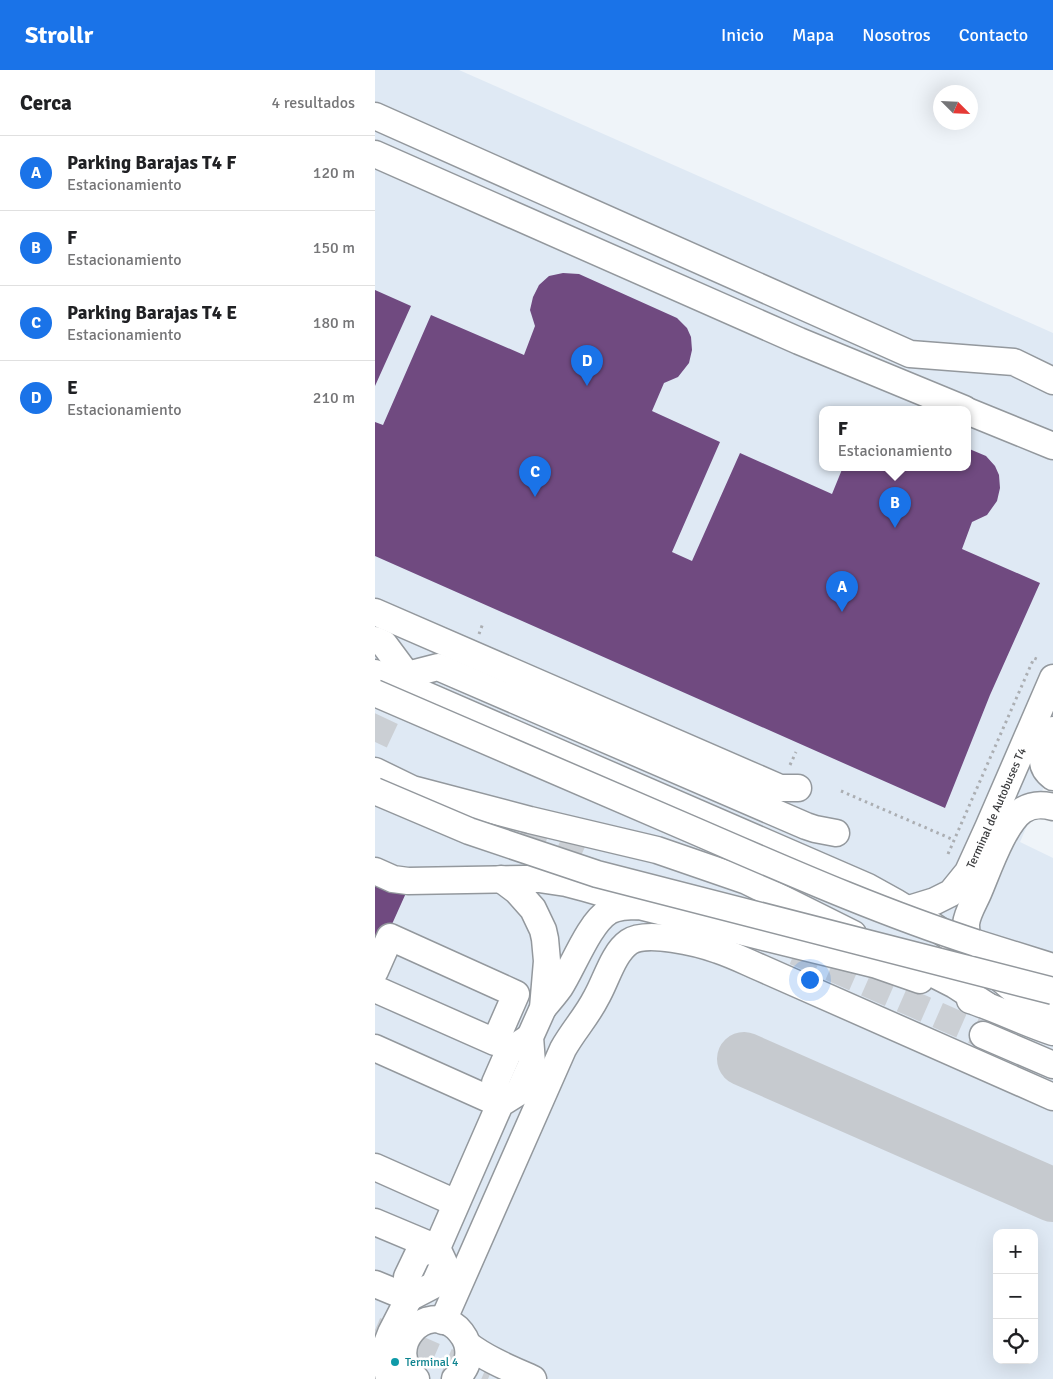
<!DOCTYPE html>
<html lang="es">
<meta charset="utf-8">
<style>
body{margin:0;font-family:Signika,sans-serif;background:#f2f2f2;color:#202124}
.controls{position:absolute;right:15px;bottom:15px;display:grid;overflow:hidden;border-radius:10px;box-shadow:0 5px 20px #0002}
.controls button{width:45px;height:45px;display:grid;place-items:center;padding:0;border:0;border-bottom:1px solid #e0e0e0;background:#fff;color:#202124;font:25px sans-serif}
.compass{position:absolute;left:558px;top:15px;width:45px;height:45px;border-radius:50%;background:#fff;box-shadow:0 5px 20px #0002;rotate:114deg}
.you{position:absolute;left:434px;top:909px;width:18px;height:18px;margin:-12px;border:4px solid #fff;border-radius:50%;background:#1a73e8;box-shadow:0 0 0 8px #1a73e833}
.badge{display:grid;place-items:center;width:32px;height:32px;border-radius:50%;background:#1a73e8;color:#fff;font-size:16px;font-weight:700}
.pin{position:absolute;translate:-50% -41px;filter:drop-shadow(0 1px 2px #0008)}
.pin::after{content:'';position:absolute;top:26px;width:18px;height:15px;background:inherit;clip-path:polygon(0 0,100% 0,50% 100%)}
.popup{position:absolute;left:444px;top:336px;width:152px;height:65px;box-sizing:border-box;display:grid;place-content:center;border-radius:10px;background:#fff;filter:drop-shadow(0 1px 4px #0005);font-size:16px;white-space:nowrap;color:#757577}
.popup b{font-size:19px;color:#202124}
.popup::after{content:'';position:absolute;left:50%;top:100%;margin-left:-10px;border:10px solid transparent;border-top-color:#fff}
.list{margin:0;padding:0;list-style:none}
h2{display:flex;justify-content:space-between;align-items:center;height:65px;margin:0;padding:0 20px;font-size:21px}
h2 small{font-size:16px;font-weight:400;color:#757577}
.list li{display:grid;grid-template-columns:32px 1fr auto;gap:15px;align-items:center;box-sizing:border-box;height:75px;padding:0 20px;border-top:1px solid #e0e0e0}
.list b{display:block;font-size:19px;white-space:nowrap}
.list p{margin:0;font-size:16px;white-space:nowrap;color:#757577}
.list em{font-size:16px;font-style:normal;color:#757577}
.icon{flex:none;width:28px;height:28px;fill:none;stroke:currentColor;stroke-width:2;stroke-linecap:round;stroke-linejoin:round}
.map{position:relative;flex:none;width:678px;height:1309px;overflow:hidden}
header{display:flex;align-items:center;gap:30px;box-sizing:border-box;height:70px;padding:0 25px;background:#1a73e8;color:#fff}
header strong{font-size:24px}
nav{display:flex;gap:28px;margin-inline-start:auto;font-size:18px}
main{display:flex}
aside{flex:1;background:#fff}
.map>svg:first-child{display:block}
.built{fill:#dfe9f4;fill-rule:evenodd}
.lines{fill:none;stroke-linecap:round;stroke-linejoin:round}
.taxiway{stroke:#c6cacf;stroke-width:54}
.building{fill:#704a80}
.minor-tunnel{stroke:#cbcfd4;stroke-width:26;stroke-dasharray:26 13;stroke-linecap:butt}
.minor-casing{stroke:#93989d;stroke-width:29}
.path{stroke:#abaeb2;stroke-width:3;stroke-dasharray:2.5 4;stroke-linecap:butt}
.minor{stroke:#fff;stroke-width:26}
.minor-bridge-casing{stroke:#93989d;stroke-width:29;stroke-linecap:butt}
.minor-bridge{stroke:#fff;stroke-width:26}
.culture-dot{fill:#0f9aa8;stroke:#fff;stroke-width:2}
.labels{text-anchor:middle;stroke-width:5;stroke-linejoin:round;paint-order:stroke}
.street-label{font-size:12px;fill:#3b3c3e;stroke:#fff}
.culture-label{font-size:12px;fill:#0d838f;stroke:#fff;text-anchor:start}
</style>
<header>
<strong>Strollr</strong>
<nav><a>Inicio</a><a>Mapa</a><a>Nosotros</a><a>Contacto</a></nav>
</header>
<main>
<aside>
<h2>Cerca<small>4 resultados</small></h2>
<ul class="list">
<li><span class="badge">A</span><div><b>Parking Barajas T4 F</b><p>Estacionamiento</p></div><em>120 m</em></li>
<li><span class="badge">B</span><div><b>F</b><p>Estacionamiento</p></div><em>150 m</em></li>
<li><span class="badge">C</span><div><b>Parking Barajas T4 E</b><p>Estacionamiento</p></div><em>180 m</em></li>
<li><span class="badge">D</span><div><b>E</b><p>Estacionamiento</p></div><em>210 m</em></li>
</ul>
</aside>
<div class="map">
<svg width="678" height="1309" viewBox="0 0 678 1309">
<rect width="100%" height="100%" fill="#eff4f9"/>
<path class="built" d="M0,0h84l594,263v433l-33,76 33,16v521h-678zM448,339h144v58h-144zM622,1163h37v127h-37z"/>
<g class="lines">
<path class="taxiway" d="M369,989l309,136"/>
</g>
<path class="building" d="M188,203l16,1 98,44 10,10 4,9 1,13 -3,13 -11,14 -14,6 -12,28 68,31 -48,110 20,9 48,-108 92,41 11,-27h124v-19l19,8 9,10 4,9 1,13 -3,13 -10,14 -15,7 -10,27 78,34 -50,112 -45,113 -570,-252v-134l8,3 48,-110 93,40 11,-29 -5,-16 3,-13 6,-12 10,-9z
M0,220l36,16 -36,80z
M0,809l31,14 -31,69z"/>
<g class="lines">
<path class="minor-tunnel" d="M0,672l29,-62
M111,746l94,42
M420,882l188,83
M0,1260l113,49"/>
<defs>
<g id="minor">
<path d="M0,46l535,238 104,8 39,19"/>
<path d="M0,84l424,187 165,68"/>
<path d="M592,341l86,35"/>
<path d="M0,542l405,176h18"/>
<path d="M0,570l9,4 23,31 31,-8 368,159 9,3 21,4"/>
<path d="M0,603l493,214c36,19 68,39 100,64 29,23 54,49 85,68"/>
<path d="M678,660c-7,17 -19,33 0,47"/>
<path d="M0,701l37,18 118,31 127,30 90,31 106,53"/>
<path d="M0,801l18,8 15,2 117,-2h14l27,4 19,5 35,10 18,8"/>
<path id="s1" d="M534,839l26,-8 16,-8 17,-21 20,-44 65,-150"/>
<path d="M601,873l77,24"/>
<path d="M593,881c0,-9 -2,-18 -2,-27 1,-11 9,-23 13,-33 9,-21 25,-68 44,-81 10,-6 19,-6 30,-3"/>
<path d="M527,888l53,27 31,20"/>
<path d="M0,901l15,-34 126,57 -21,48 -120,-53"/>
<path d="M595,930c28,9 55,23 83,32"/>
<path d="M168,938c6,-7 12,-14 17,-21 13,-20 29,-64 49,-76 9,-5 20,-5 30,-5l238,59 43,15"/>
<path d="M608,965l70,30"/>
<path d="M0,978l125,56"/>
<path d="M125,1034l-5,-21 14,-32 21,-14"/>
<path d="M0,1097l81,36"/>
<path d="M0,1152l62,26 7,15 -10,22 -25,13"/>
<path d="M0,1214l34,14"/>
<path d="M68,1251l120,-272c10,-18 24,-33 33,-51 10,-17 17,-45 33,-56 17,-12 70,1 89,8 15,5 29,12 43,18l292,129"/>
<path d="M93,1275c20,15 43,24 65,34"/>
<path d="M14,1309l-4,-19 -1,-9 7,-18 18,-35 -2,-21 11,-23 19,-6 63,-144 19,-12 13,-29 -2,-26 13,-29 4,-47 -2,-22 -2,-9 -10,-21 -16,-18 -16,-12"/>
<path d="M41,1309c-35,-31 10,-80 41,-51 6,6 10,12 11,20 2,13 -4,24 -13,31"/>
</g>
</defs>
<use href="#minor" class="minor-casing"/>
<path class="path" d="M104,564l4,-11
M415,695l6,-13
M466,721l113,49
M573,784l86,-196 5,2"/>
<use href="#minor" class="minor"/>
<defs>
<path id="minor-bridge" d="M0,623c104,45 208,90 313,135 95,41 189,83 288,115
M0,721l94,40 128,43 456,117"/>
</defs>
<use href="#minor-bridge" class="minor-bridge-casing"/>
<use href="#minor-bridge" class="minor-bridge"/>
</g>
<circle class="culture-dot" cx="20" cy="1292" r="5"/>
<g class="labels">
<g class="street-label">
<text dy="4" stroke="none"><textPath href="#s1" startOffset="142">Terminal de Autobuses T4</textPath></text>
</g>
<g class="culture-label">
<text x="30" y="1296">Terminal 4</text>
</g>
</g>
</svg>
<div class="controls">
<button>+</button>
<button>−</button>
<button><svg class="icon" aria-label="locate" viewBox="0 0 24 24"><circle cx="12" cy="12" r="6"/><path d="M12 2v4M12 18v4M2 12h4M18 12h4"/></svg></button>
</div>
<svg class="compass" viewBox="-18 -18 36 36"><path d="M0-13l5 13h-10z" fill="#e53935"/><path d="M0 13l5-13h-10z" fill="#757577"/></svg>
<div class="you"></div>
<div class="pin badge" style="left:467px;top:542px">A</div>
<div class="pin badge" style="left:520px;top:458px">B</div>
<div class="popup"><b>F</b>Estacionamiento</div>
<div class="pin badge" style="left:160px;top:427px">C</div>
<div class="pin badge" style="left:212px;top:316px">D</div>
</div>
</main>
